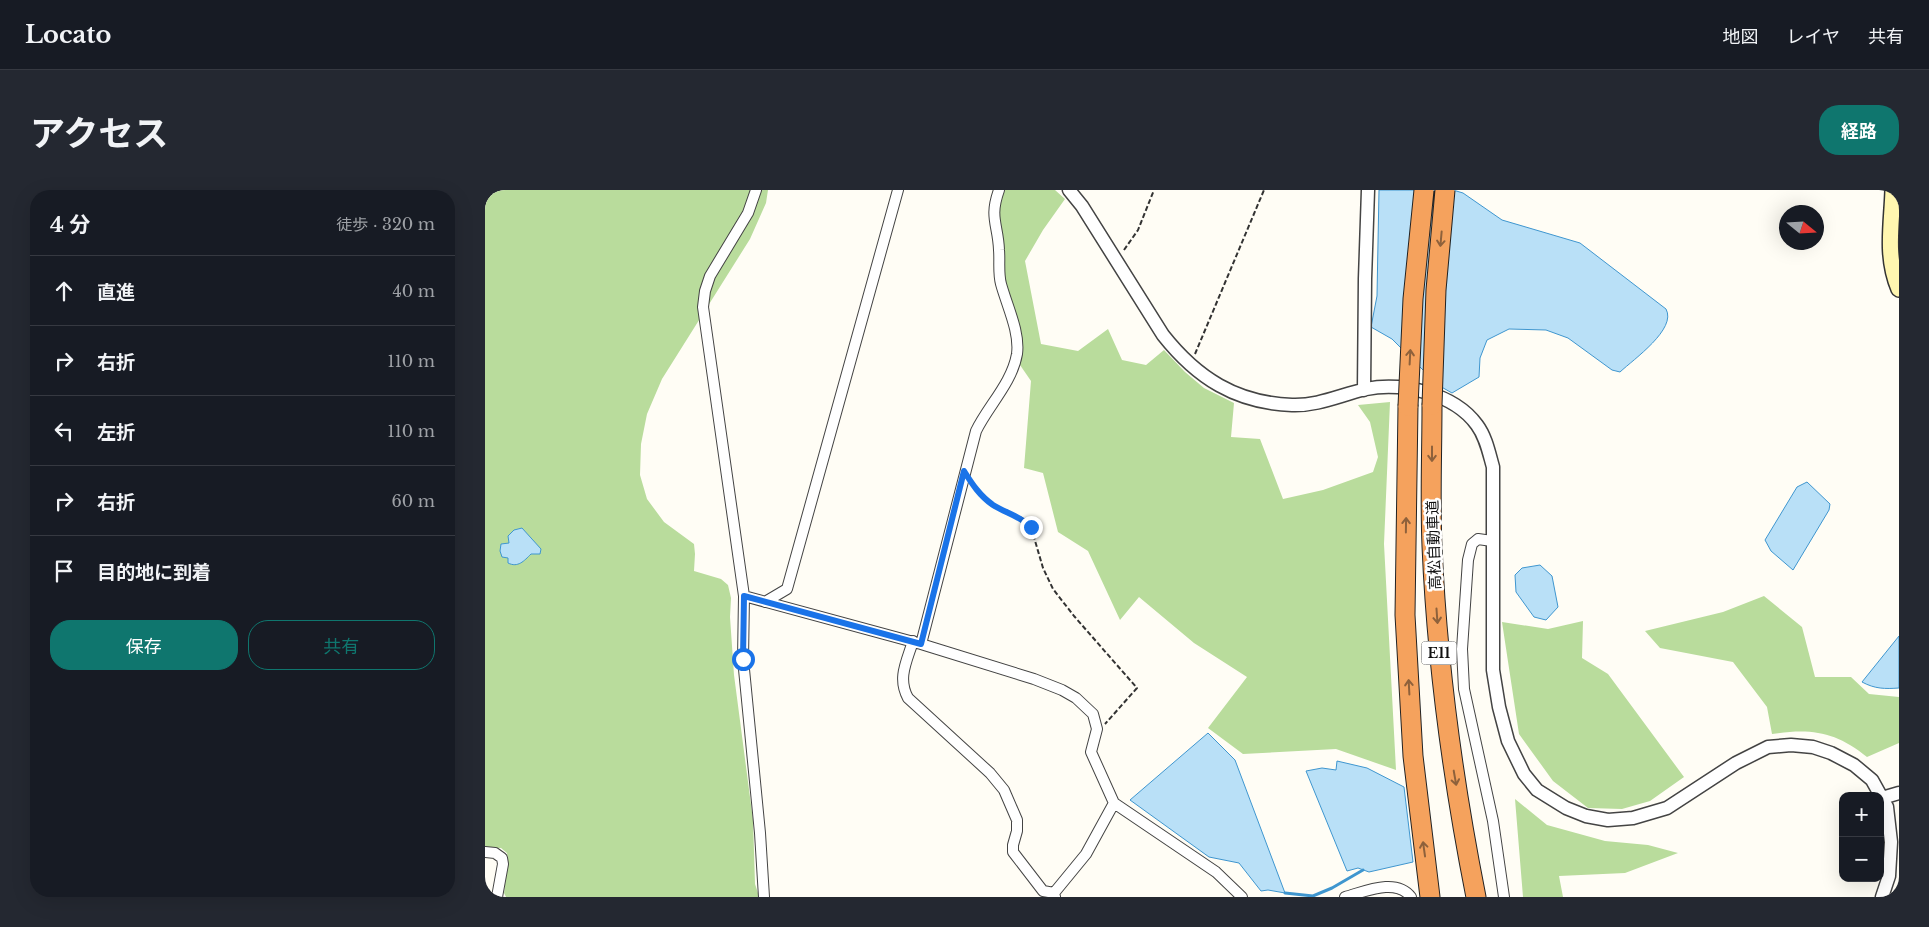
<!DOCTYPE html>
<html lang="ja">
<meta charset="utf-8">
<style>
body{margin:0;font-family:"Libre Baskerville","Noto Sans JP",serif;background:#242831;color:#f1f3f6}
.controls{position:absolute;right:15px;bottom:15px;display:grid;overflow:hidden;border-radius:10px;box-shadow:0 5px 20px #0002}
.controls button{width:45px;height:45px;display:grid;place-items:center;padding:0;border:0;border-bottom:1px solid #363941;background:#171b24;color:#f1f3f6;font:25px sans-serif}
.compass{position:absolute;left:1294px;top:15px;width:45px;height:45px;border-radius:50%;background:#171b24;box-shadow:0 5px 20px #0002;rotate:108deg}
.stop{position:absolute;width:15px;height:15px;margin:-11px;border:4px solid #1a73e8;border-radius:50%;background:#fff}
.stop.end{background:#1a73e8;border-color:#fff;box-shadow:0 1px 5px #0008}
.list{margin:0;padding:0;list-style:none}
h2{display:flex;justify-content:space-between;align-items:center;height:65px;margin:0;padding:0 20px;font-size:21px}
h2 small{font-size:16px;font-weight:400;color:#9ea1a6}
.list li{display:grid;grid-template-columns:32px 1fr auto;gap:15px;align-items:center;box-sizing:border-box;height:70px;padding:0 20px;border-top:1px solid #363941}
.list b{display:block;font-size:19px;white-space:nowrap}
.list em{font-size:16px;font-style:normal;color:#9ea1a6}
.actions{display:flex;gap:10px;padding:15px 20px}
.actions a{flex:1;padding:11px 0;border:1px solid #0f766e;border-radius:20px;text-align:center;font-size:18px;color:#0f766e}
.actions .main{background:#0f766e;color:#fff}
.icon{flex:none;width:28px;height:28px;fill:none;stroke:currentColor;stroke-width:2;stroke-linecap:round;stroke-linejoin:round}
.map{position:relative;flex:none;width:1414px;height:707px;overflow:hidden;border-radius:20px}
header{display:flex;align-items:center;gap:30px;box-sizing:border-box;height:70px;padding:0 25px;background:#171b24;border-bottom:1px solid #363941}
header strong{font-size:24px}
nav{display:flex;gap:28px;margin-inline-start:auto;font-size:18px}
.intro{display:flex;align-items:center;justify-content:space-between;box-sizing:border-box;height:120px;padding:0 30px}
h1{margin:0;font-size:35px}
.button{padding:12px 22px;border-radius:20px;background:#0f766e;color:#fff;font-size:18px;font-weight:700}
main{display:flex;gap:30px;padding:0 30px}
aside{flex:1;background:#171b24;border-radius:20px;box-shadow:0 5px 20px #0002}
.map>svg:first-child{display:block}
.forest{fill:#b9dc9c}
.water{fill:#b9e0f7;stroke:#3f96cf}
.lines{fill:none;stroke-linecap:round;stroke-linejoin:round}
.stream{stroke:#3f96cf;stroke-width:3}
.minor-casing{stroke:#444;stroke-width:12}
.tertiary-casing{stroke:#444;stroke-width:15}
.secondary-casing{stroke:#333;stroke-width:18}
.motorway-casing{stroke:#222;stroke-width:21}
.path{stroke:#333;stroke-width:2;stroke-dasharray:5 2.5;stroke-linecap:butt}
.minor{stroke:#fff;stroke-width:10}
.tertiary{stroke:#fff;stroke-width:12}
.secondary{stroke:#fff6b0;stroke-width:15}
.motorway{stroke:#f5a25d;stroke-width:19}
.motorway-bridge-casing{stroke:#222;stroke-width:21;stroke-linecap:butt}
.motorway-bridge{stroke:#f5a25d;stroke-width:19}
.oneway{stroke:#8e613b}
.route{stroke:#1a73e8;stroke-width:6}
.labels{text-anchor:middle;stroke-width:5;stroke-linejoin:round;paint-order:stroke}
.shield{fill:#fff;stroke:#585858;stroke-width:1}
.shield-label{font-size:14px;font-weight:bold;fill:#111}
.street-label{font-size:15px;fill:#111;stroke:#fff}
</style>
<header>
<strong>Locato</strong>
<nav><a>地図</a><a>レイヤ</a><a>共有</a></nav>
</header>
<div class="intro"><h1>アクセス</h1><a class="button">経路</a></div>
<main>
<aside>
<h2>4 分<small>徒歩 · 320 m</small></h2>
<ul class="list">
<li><svg class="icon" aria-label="ahead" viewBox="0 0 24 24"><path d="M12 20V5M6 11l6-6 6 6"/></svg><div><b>直進</b></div><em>40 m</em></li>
<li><svg class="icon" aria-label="right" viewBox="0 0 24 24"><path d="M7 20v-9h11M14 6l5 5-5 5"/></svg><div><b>右折</b></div><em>110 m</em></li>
<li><svg class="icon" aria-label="left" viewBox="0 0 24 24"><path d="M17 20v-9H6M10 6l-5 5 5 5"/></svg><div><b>左折</b></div><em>110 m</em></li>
<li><svg class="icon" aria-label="right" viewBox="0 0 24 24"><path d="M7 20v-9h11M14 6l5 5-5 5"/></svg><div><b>右折</b></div><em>60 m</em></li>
<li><svg class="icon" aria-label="arrive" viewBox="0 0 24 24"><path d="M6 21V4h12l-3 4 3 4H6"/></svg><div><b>目的地に到着</b></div></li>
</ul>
<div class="actions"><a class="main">保存</a><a>共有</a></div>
</aside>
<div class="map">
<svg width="1414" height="707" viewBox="0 0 1414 707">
<rect width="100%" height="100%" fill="#fffdf5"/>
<path class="forest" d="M0,0h283l-2,13 -16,36 -88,140 -15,35 -6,30 -1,31 7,24 17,23 30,22 1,10 -1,17 27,8 7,6 3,13 -1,19 4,58 19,145 2,64 3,9 5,4h-257l-2,-4 4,-33 -1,-7 -6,-5h-16z
M520,0h50l10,9 -22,31 -18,31 16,83 37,7 30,-22 14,31 24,5 18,-15 21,22 19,16 30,15 -3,34 29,2 23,60 40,-9 50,-18 5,-15 -8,-35 -12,-17 32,-3 -6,142 12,226 -60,-21 -93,5 -35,-26 39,-51 -53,-34 -55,-46 -19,23 -32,-69 -30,-19 -15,-59 -19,-5 7,-87 -11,-16 1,-23 -16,-60 -3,-44 -6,-24z
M1279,406l38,31 13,50h36l18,17 30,3v46l-32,14c-31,-25 -55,-29 -95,-23l-5,-27 -34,-45 -73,-14 -15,-17 78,-19z
M1098,431l-1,37 26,16 76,103 -34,24 -28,8 -34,-1 -35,-27 -34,-47 -17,-112 46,7z
M1030,609l32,26 58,16 43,4 30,8 -53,20 -66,3 4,21h-40z"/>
<path class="water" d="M894,0h74l10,3 39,27 78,23 86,66c11,20 -32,50 -46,63l-8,-2 -44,-32 -22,-8 -37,-1 -22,11 -7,18 -1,19 -27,16 -14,-8 -46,-46 -21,-12 6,-31z
M1322,292l23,22 -1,6 -36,60 -22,-19 -6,-11 32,-53z
M37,338l19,21 -1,5h-9c-7,7 -13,14 -23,9v-5l-6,-1 -2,-6 1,-7 8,-1 -1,-7 6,-6z
M1055,375l12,11 6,31 -12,13 -12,-3 -18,-25 -1,-17 7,-7z
M1414,446v52c-14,1 -24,1 -37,-6z
M723,543l27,27 50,133 -17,-3 -7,1 -22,-28 -30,-6 -79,-57z
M852,571l30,7 37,19 9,75 -44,10 -11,-4 -11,3 -41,-100 16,-3 14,2z"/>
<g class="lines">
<path class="stream" d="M800,703l28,3 19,-8 31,-18"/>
<defs>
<path id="minor" d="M271,0l-8,23 -38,63 -5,15 -2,16 41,289 -1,63 17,174 4,64
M1007,351l-14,-2 -6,5 -4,16 -6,89 2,40 29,132 11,76
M259,406l177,48 113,35 28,11 14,8 17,16 4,15 -6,23 23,51 102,69 26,25
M280,412l22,-13 111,-399
M428,451c-6,20 -16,37 -5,57l82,75 14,17 13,30v11l-4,14v7l30,39 11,2
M436,454l55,-213c12,-25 36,-48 41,-77 3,-22 -10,-48 -16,-70 -3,-11 -1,-23 -2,-34 -1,-26 -10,-32 0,-60
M0,662l10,1 7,5 1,6 -6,33
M570,707l-1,-4 32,-39 28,-51
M860,707c19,-5 51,-20 66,0"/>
<path id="tertiary" d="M584,0l13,16 81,129c34,43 73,68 129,70 26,1 48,-10 74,-16 36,-7 88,4 111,36 9,12 12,28 16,42v203l6,37 9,34 16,33 13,16 29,18 20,8 22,4 25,-2 34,-10 69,-45 32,-16 23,-2 22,2 18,6 23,12 18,15 15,27 4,35 -2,34 -7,21
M879,200l1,-111 3,-89
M1397,608l17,-5"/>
<path id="secondary" d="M1408,0c-1,34 -8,66 6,99"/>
<path id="motorway" d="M947,215c0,47 -2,95 0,141 5,118 21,235 44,351
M923,216l-3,209 8,141 17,141"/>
</defs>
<use href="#minor" class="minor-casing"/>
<use href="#tertiary" class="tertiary-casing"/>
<use href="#secondary" class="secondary-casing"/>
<use href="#motorway" class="motorway-casing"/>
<path class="path" d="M639,60l14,-20 16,-40
M710,164l69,-164
M487,294l4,6 17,15 29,13 9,9 12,41 10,21 21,27 63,72 -32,36"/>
<use href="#minor" class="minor"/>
<use href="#tertiary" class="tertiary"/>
<use href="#secondary" class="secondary"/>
<use href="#motorway" class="motorway"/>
<defs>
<path id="motorway-bridge" d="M947,215l4,-115 9,-100
M923,216l5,-107 11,-109"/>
</defs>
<use href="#motorway-bridge" class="motorway-bridge-casing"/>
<use href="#motorway-bridge" class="motorway-bridge"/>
</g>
<defs><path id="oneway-shaft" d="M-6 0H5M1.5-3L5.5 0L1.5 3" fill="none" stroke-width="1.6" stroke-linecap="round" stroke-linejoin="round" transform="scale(1.25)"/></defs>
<g class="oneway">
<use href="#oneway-shaft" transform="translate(956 49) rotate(95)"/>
<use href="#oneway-shaft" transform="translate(925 167) rotate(-87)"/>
<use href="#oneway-shaft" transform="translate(947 264) rotate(90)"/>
<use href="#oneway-shaft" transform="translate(921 335) rotate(-89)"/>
<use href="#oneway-shaft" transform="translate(952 426) rotate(86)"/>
<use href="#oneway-shaft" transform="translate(924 497) rotate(-93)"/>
<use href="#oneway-shaft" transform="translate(970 588) rotate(80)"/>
<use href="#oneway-shaft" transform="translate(939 659) rotate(-98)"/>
</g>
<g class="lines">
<path class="route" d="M258,469l1,-63 177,48 43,-173c8,13 16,25 29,34 13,8 27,11 38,22"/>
</g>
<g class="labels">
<rect class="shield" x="936.5" y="451.5" width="35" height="23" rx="4"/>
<g class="shield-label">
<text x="954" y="468">E11</text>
</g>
<g class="street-label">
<text transform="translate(949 355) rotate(-92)" y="5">高松自動車道</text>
</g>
</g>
</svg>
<div class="controls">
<button>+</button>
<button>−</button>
</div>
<svg class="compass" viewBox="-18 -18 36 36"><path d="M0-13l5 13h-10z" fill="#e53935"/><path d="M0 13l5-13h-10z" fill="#9ea1a6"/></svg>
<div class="stop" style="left:258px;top:469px"></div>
<div class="stop end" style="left:546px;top:337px"></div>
</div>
</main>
